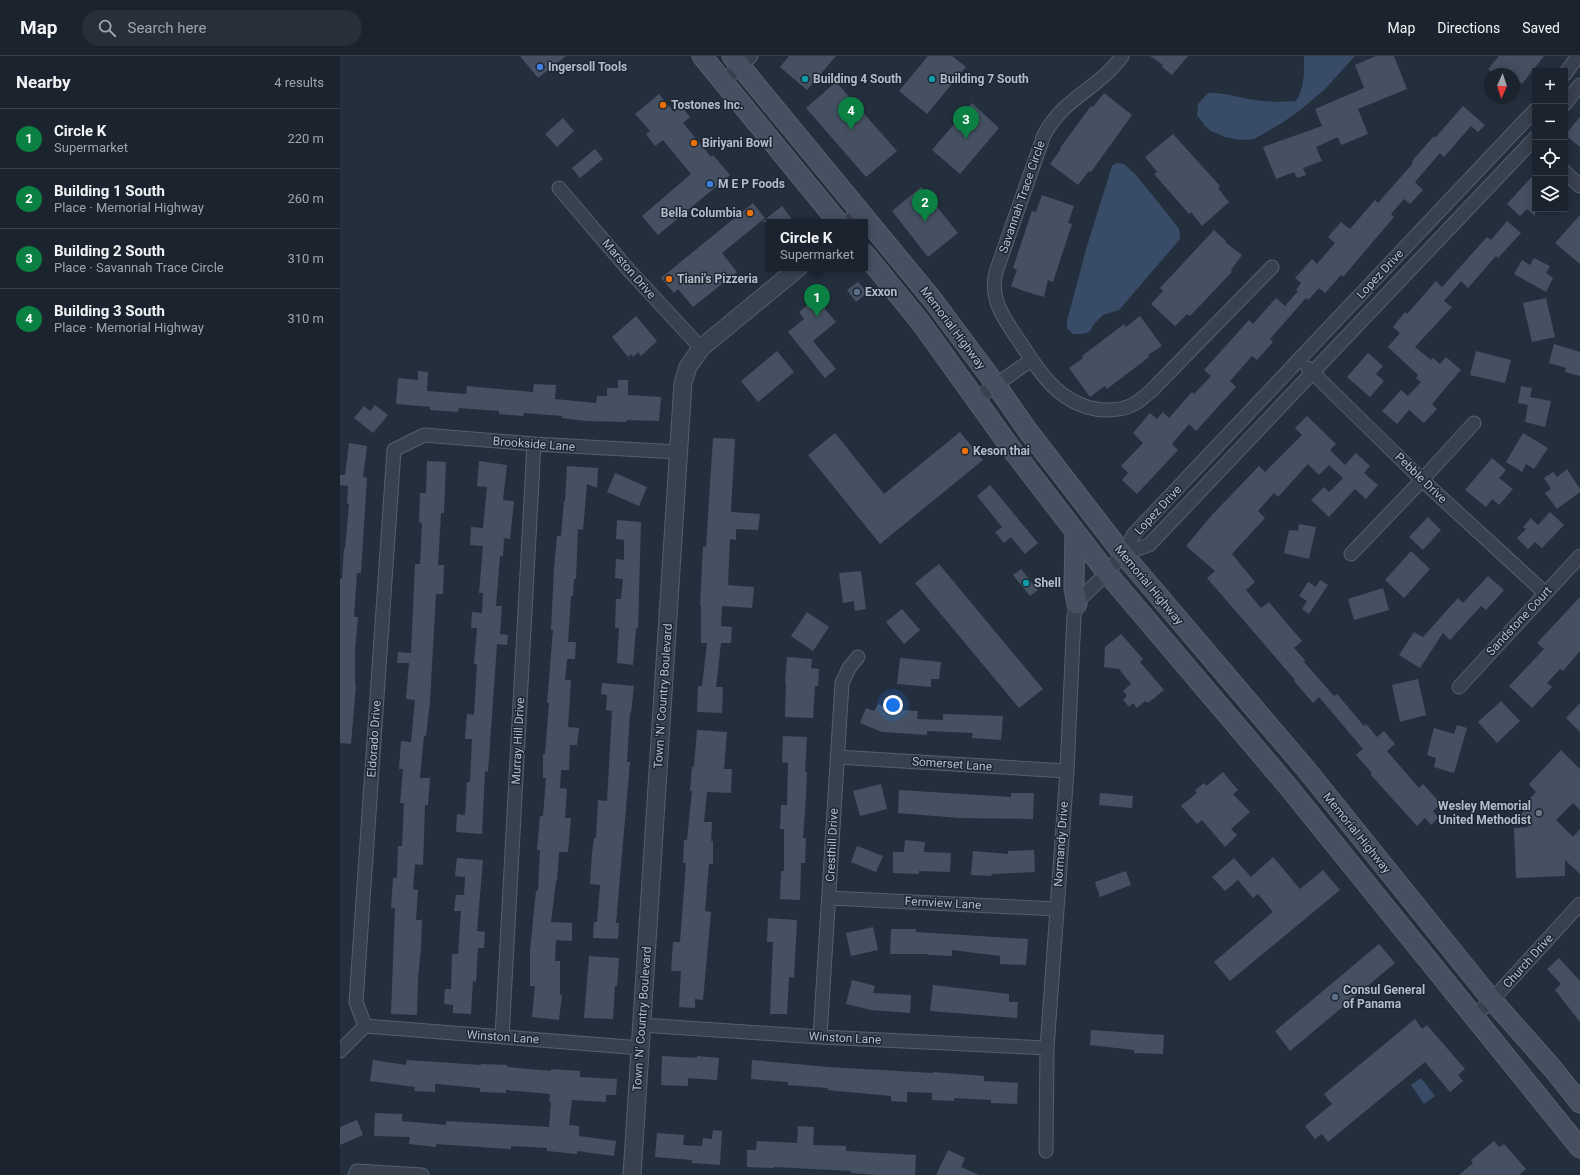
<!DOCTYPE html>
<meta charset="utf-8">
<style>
body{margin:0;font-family:Roboto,sans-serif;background:#282f3a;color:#f1f3f6}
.controls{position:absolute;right:12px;top:12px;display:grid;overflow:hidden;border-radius:0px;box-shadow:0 2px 10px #0003}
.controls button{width:36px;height:36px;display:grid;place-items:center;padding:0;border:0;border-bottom:1px solid #39404a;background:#1b232e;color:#f1f3f6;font:20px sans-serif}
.compass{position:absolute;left:1144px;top:12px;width:36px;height:36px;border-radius:50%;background:#1b232e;box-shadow:0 2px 10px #0003;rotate:183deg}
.you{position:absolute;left:553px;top:649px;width:14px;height:14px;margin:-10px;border:3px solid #fff;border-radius:50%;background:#1a73e8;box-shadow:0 0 0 6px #1a73e833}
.badge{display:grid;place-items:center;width:26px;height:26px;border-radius:50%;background:#0b8043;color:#fff;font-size:13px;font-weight:700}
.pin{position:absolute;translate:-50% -33px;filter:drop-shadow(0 1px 2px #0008)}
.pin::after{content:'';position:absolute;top:21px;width:14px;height:12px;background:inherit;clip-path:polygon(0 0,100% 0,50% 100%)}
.popup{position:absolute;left:426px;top:163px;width:102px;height:52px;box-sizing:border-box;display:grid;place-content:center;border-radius:0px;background:#1b232e;filter:drop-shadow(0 1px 3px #0005);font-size:13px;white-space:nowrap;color:#a0a4aa}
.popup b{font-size:15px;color:#f1f3f6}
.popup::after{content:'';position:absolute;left:50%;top:100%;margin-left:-8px;border:8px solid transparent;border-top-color:#1b232e}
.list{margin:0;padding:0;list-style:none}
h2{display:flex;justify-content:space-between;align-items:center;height:52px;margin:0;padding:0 16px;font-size:17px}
h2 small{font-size:13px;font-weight:400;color:#a0a4aa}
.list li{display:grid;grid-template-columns:26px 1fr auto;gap:12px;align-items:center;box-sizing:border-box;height:60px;padding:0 16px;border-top:1px solid #39404a}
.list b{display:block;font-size:15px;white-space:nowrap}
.list p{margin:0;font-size:13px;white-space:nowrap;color:#a0a4aa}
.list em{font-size:13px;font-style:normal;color:#a0a4aa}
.icon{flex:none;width:22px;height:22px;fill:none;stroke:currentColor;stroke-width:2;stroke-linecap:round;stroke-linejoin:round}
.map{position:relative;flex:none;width:1240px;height:1119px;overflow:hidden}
header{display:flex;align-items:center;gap:24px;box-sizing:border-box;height:56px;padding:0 20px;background:#1b232e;border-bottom:1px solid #39404a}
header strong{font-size:19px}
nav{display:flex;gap:22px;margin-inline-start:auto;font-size:14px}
.search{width:280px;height:36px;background:#282f3a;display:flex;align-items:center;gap:10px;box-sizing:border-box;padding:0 14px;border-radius:22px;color:#a0a4aa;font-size:15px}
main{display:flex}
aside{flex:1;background:#1b232e}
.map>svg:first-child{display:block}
.water{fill:#394c67}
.building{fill:#455162}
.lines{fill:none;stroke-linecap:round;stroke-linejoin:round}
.minor-casing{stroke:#565f6c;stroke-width:15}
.tertiary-casing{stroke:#565f6c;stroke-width:19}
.secondary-casing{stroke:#565f6c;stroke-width:21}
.minor{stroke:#38414e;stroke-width:13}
.tertiary{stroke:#38414e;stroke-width:17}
.secondary{stroke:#465061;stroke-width:19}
.shop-dot{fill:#3f7fe0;stroke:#1d2633;stroke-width:1.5}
.culture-dot{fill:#0f9aa8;stroke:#1d2633;stroke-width:1.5}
.food-dot{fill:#e8710a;stroke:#1d2633;stroke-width:1.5}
.service-dot{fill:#5c6f8a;stroke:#1d2633;stroke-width:1.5}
.worship-dot{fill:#6b7280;stroke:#1d2633;stroke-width:1.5}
.labels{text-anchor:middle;stroke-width:3;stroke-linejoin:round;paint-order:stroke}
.poi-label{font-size:12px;font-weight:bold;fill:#b4bcc9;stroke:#1d2633;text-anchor:start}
.street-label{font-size:12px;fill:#b4bcc9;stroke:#1d2633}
</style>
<header>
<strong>Map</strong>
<div class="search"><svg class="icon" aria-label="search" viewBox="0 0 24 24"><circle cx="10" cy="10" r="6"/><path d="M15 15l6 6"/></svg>Search here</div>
<nav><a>Map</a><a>Directions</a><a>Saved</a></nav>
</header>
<main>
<aside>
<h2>Nearby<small>4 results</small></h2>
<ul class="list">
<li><span class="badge">1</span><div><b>Circle K</b><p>Supermarket</p></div><em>220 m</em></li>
<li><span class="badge">2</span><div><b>Building 1 South</b><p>Place · Memorial Highway</p></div><em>260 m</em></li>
<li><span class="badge">3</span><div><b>Building 2 South</b><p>Place · Savannah Trace Circle</p></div><em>310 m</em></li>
<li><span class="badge">4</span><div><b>Building 3 South</b><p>Place · Memorial Highway</p></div><em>310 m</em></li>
</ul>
</aside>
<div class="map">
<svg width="1240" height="1119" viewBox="0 0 1240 1119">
<rect width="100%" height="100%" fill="#242f3e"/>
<path class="water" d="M964,0h51l-31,34 -25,21 -17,12 -28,16 -15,1 -14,-3 -14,-6 -6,-5 -8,-11 1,-11 10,-11c16,-1 31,5 47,7 13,2 28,2 41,1 9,-13 8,-30 8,-45z
M776,107l8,1 11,10 35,43 9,12 1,10 -61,71 -16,5 -8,8 -6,9 -6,2h-10l-6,-6v-7l20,-75 25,-80z
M1081,1022l14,18 -11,8 -13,-19z"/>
<path class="building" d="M180,0h46l-28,22z
M449,0h47l-29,34 -27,-23z
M588,0h24l14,11 -39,47 -28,-23z
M810,0h38l-16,19 -10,-8 1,-2z
M1036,0h18l13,33 -49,20 10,25 -27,11 -3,-8 -22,10 6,14 -19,7 3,7 -9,3 -3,-6 -18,7 -13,-32 59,-21 -7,-17 49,-21 -9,-23z
M1159,0h45l-22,28 -8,-7v-3h-20l-6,-5z
M496,26l61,69 -31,26 -60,-69z
M764,37l28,22 -41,57 -2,-1 -11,14 -28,-21 11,-15 -1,-1 31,-42 2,1z
M319,38l15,18 7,-6 9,11 -7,6 28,34 2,-2 17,20 -72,60 -16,-19 49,-42 -28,-34 -8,6 -9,-12 4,-3 -15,-17z
M632,47l27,25 -39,46 -28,-24z
M1123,50l22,19 -7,7 -7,-6 -27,31 -4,-4 -25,29 8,8 -13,14 -6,-5 -13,15 3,3 -51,60 -2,-2 -16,18 -6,-5 -11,12 -2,-2 -36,41 3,3 -16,18 -5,-4 -22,25 6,6 -40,44 -7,-7 -17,20 6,6 -41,44 -15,-14 6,-7 -7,-7 22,-23 -10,-10 17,-20 7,6 6,-7 6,6 23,-26 2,2 17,-18 -7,-6 45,-50 4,4 23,-26 9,8 13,-15 -2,-1 5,-7 -6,-5 17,-19 5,5 18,-21 -7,-6 13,-15 9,7 25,-29 3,3 35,-40 -1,-2 22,-25 1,2z
M1240,61v30l-15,-12z
M223,62l11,13 -17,16 -12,-13z
M833,78l47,52 -2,2 11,14 -27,24 -11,-14 -2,2 -35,-40 3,-2 -12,-15z
M255,93l8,10 -23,19 -8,-10z
M1195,117v43l-8,-7 -7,7 -13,-12z
M581,131l37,46 -30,24 -36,-46z
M702,139l32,11 -6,17 4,1 -19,58 -5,-2 -4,17 -17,-5 -16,-6 6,-16 -4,-2 19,-57 4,1z
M413,147l12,15 -43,35 15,19 -44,35 -15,-18 -4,4 -13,-15z
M442,150l12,16h-32z
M1240,159v49l-25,-21z
M1167,165l14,12 -23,25 -2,-2 -28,32 -7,-7 -17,20 8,6 -37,40 16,13 2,-2 7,6 6,-7 15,13 -29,34 5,5 -13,14 -15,-13 -12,14 -15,-13 19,-21 7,6 13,-14 -5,-4 2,-3 -30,-28 12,-14 -7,-6 12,-15 2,2 29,-33 6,6 45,-50 4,3z
M874,174l12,11 -1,1 17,13 -11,15 1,2 -42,44 -3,-2 -12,12 -24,-22 12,-13 -3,-3z
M1194,202l16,8 -4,7 7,5 -7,14 -32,-18 8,-14 8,5z
M518,226l9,11 -11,9 -9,-12z
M476,242l20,24 -23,19 23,28 -11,9 -37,-46 16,-13 -5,-7z
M1206,242l9,39 -23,5 -9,-39z
M296,260l21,25 -16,15 -3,-4 -5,5 -2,-3 -3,3 -16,-20z
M800,260l22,30 -14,9 1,2 -42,32 -2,-3 -15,11 -21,-29 14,-10 -1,-2 42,-32 2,3z
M1214,288l26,8v24l-15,-4 1,-4 -17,-5z
M437,295l17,21 -36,30 -17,-21z
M1136,295l35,9 -6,23 -35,-8z
M1028,297l15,13 -7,8 8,7 -14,16 -23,-20z
M78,315l10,1 -1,19 39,3 1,-8 66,6 1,-8 22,1 -1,14 41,4 1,-7h10v-8h11v-8h10v15l33,2 -2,24 -32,-1 -1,2 -40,-1 -24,-3v-2l-38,-3 -1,3 -24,-2v-3l-40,-3 -1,4 -28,-2v-3l-34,-3 2,-26 20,2z
M1181,330l11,2 -2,9 21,4 -6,26 -20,-5 3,-17 -10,-2z
M35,349l13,10 -15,18 -19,-15 10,-12 6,5z
M967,360l29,28 -6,6 15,15 11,-12 14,13 -6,7 14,12 -12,14 -11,-10 -26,28 -18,-17 13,-13 5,5 14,-14 -14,-13 -10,10 -11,-11 -30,33 -4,-4 -16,18 7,7 -33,36 23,28 -9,8 15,18 8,-6 33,39 -8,7 11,12 -1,2 30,34 3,-2 27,32 2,-2 11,13 7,-6 11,13 -8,7 32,37 4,-4 18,20 -8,7 5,7 -7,7 -6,-7 -8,8 -47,-52 2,-1 -16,-18 7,-6 -44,-52 -6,6 -19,-22 1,-1 -88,-102 8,-7 -29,-25 26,-31 47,-49 6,6 37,-37 -7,-7z
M620,376l23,28 -103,84 -72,-89 27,-22 49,61z
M1183,377l25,15 -14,21 -8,-5 -4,8 -16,-10z
M373,382l22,1 -4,73 29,2 -2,16 -22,-1v11l-6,-1 -2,46 26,2 -2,21 -30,-2 -1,20 11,1 -1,16h-10l-5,44h7l-1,26 -25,-1 1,-26h4l5,-43h-6v-38h-1l3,-59 3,1z
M9,387l18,3 -4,31 4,1 -6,95h-4l-3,44h4l-3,33v35h1l-5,59 -11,-1v-164h2l2,-30h1l4,-45h-2l1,-18 -8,-1v-10h5z
M1152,402l14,12 -7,8 14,11 -14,16 -7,-6 -6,8 -21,-17z
M87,405l19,1 -2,51h-3l-3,52h6l-1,29h-7l-6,107 -4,35h-2l-4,42h10l-2,27h-3l-2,60 -8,-1 -2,25 5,1 -2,30h6l-1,28 -3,30 -1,37 -26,-1 4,-106h-4l2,-30h4l1,-32h4l2,-43h-4l3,-34h-4l2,-28 10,1 4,-42 -9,-1 3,-36h-12l1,-11 13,1 4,-89h5l2,-41 -3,-1 1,-29h6z
M139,405l28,4 -4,35 11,1 -4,38 -6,-1 -1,18h-3l-4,50h6l-2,28 8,1 -1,10 -10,-1 -9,128 -3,-1 -3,63 -26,-2 1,-18 8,1 2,-33h3l2,-43h-7l2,-25 7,1 3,-51h-3l3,-36h-6l1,-16 10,1 1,-20h-4l4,-47 -13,-1 1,-18 12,1 4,-41 -10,-1z
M227,410l31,2 -1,20 -10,-4 -4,46 -5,-1 -2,50h-2l-1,17h-2l-3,46h8l-1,17h-8l-2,21h6l-3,47 11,1 -2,17h-7l-1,25h-8l-1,18 7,1 -2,29h6l-3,34h-9l-2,29h-1l-5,41 21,1v18l-16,-1 -1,21h5v34h2l-3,25 -27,-3 3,-31h-5v-35l6,-60h2l2,-41h-3l3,-34h3l3,-38h-3v-24h2l4,-51h-2l6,-73h-2l3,-61 3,-33h4l3,-35h1z
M1227,413l13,20v3l-23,17 -12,-16 6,-4 -7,-11 9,-6 4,5z
M275,417l32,14 -8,19 -32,-14z
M650,429l48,58 -13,11 -14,-17 -7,6 -9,-11 7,-5 -25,-31z
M1210,456l14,13 -22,23 -7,-6 -7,7 -11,-11 9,-9 -3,-2 8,-9 7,7z
M1088,461l13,13 -18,20 -14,-13z
M277,464l24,2 -3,106h-2l-3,37 -16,-2 2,-35h-4l1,-29h5l2,-20 -8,-1 1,-19 8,1v-20l-8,-1z
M959,468l17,3 -7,32 -25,-6 5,-23 9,1z
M1071,495l19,18 -26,29 -19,-18z
M599,508l104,125 -24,19 -104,-125z
M681,513l17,21 -8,6 -17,-21z
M521,515l5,38 -11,2 -1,-10 -11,2 -4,-30z
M1148,520l16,14 -18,20 -5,-4 -31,34 -7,-7 -23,35 -21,-13 15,-23 9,5 35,-39 5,5z
M980,524l8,5 -19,29 -7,-5 5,-8 -8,-5 9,-14 8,5z
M1043,532l6,22 -35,10 -6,-21z
M1240,541v54l-17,20 -3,-2 -13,14 5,4 -20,21 -23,-22 35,-37 -7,-6z
M562,553l18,21 -16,14 -18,-22z
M467,556l22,15 -16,24 -22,-15z
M781,578l22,25 -3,3 24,28 -16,13 -3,-2 -8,7 -4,-5 -4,4 -6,-7 4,-4 -4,-5 8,-7 -12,-15 -15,-2 1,-20z
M447,601l25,2 -1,9 8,1 -1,17h-3l-2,32 -28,-1 1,-34h-1z
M560,602l41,4 -2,17h-8v8l-34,-3z
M1078,623l8,36 -26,7 -8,-37z
M262,627l32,3 -3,27 -1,-1 -3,50h3l-14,161h3l-1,16 -25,-1 1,-16h3l3,-37 -10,-1 2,-31 2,-15h2l2,-38 9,1 5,-90 -6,-1 1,-15 -6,-1z
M1161,645l19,20 -23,22 -19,-21z
M1240,647v29l-14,-14z
M538,648l12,5 28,2 -1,8 26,1v-6l60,2 -2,24 -29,-2 1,-5 -46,-2v4l-45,-3 -22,-9 6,-15 8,3z
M1117,669l10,3 -13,45 -20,-6 2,-9 -9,-3 7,-27 20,6z
M357,674l30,2 -3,37h8l-1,24 -24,-1 -3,30h8l-1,19h2v23h-4l-4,47 6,1 -8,88 -8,-1v9l-16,-1 2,-36h-10l2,-29h7l6,-79h-3l1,-23h3l5,-49h-2l2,-24h2z
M443,680l24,1 -2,35h2l-1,24 -3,42h3l-1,25h-4l-1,37 -20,-1 1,-28h3v-42h-4l1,-24h6l1,-42 -6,-1z
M1221,694l19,19v41l-7,-7 -17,17 17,17 7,-8v45l-15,-14v16l-49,2 -2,-50 15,-1 -10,-11 6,-6 -3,-3 14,-15 -7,-8z
M883,716l15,18 -5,4 17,18 -19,17 6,6 -12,12 -23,-27 -5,4 -16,-18 16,-13 -2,-3 9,-7 2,3z
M541,728l6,25 -27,7 -7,-25z
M559,734l112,7v-4h23l-1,26 -74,-1 -61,-5z
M760,737l33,3 -1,12 -33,-3z
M565,784l20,2 -1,10 27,1 -1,19 -31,-1v3l-26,-1v-21h11z
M517,790l26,10 -7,16 -25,-10z
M694,794l1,22 -43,2 -1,2 -20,-1 2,-24 35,3v-3z
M933,801l27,32 23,-19 17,20 -110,91 -16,-19 59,-50 -15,-18 -5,4 -15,-18 -13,11 -13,-14 22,-19 17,19z
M117,802l26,2 -6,71 8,1 -1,16h-6l-2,34 -3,-1 -2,33 -18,-1v-8l-9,-1 1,-15h6l1,-35h6l3,-43h-7l2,-16h8l1,-18 -10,-1z
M786,815l5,14 -31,12 -5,-15z
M428,862l29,2 -3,58 -5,-1 -2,37h-17l3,-72h-6z
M533,871l5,23 -27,6 -5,-23z
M551,873h25v3l112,7 -2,26 -26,-1v-8l-48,-6v6l-24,-1v-1h-38z
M1039,888l16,19 -105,88 -15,-20z
M249,900l30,2 -2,28h-2l-2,33 -29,-1z
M1219,902l21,23v41l-25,-32 6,-6 -14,-15z
M512,924l23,6 -2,7 38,2 -1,18 -39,-3 -25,-6z
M593,929l76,9v8h9l-1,16 -87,-7z
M1075,963l7,10 5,-4 38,44 -7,6 5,6 -13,11 -25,-30 -97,80 -6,-8 -7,5 -10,-13 27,-22 -8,-10z
M751,974l73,5 -1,19 -29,-1v-3l-44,-5z
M322,1000l35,2v-2l22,2 -2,22 -29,-2v8l-27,-1z
M33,1004l33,5 1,-5 74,5v-1l26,1v2l44,4v-2l29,2v6l37,2 -1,16h-10v7l-34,-2 -3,25 10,1v10l37,5 -2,15 -37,-5v3l-30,-3v-3l-36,-2v3l-75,-5v3l-27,-3 1,-7 -36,-1 1,-23 27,1v7l44,4v-4l103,6 2,-25h-2l1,-8 -44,-4v3l-26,-1v-4l-45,-4v8l-21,-1 1,-4 -45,-6z
M412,1004l77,7 104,6v-1l51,4v5l34,2 -1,21 -26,-1v-3l-37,-2v3l-22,-1v-7l-25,-1v10l-16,-1v-5l-64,-6 1,-2 -40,-3v-3l-37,-3z
M17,1064l6,15 -23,10v-18z
M458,1070l16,1 -1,18 33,1v5l70,4 -1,20h-36l-28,-2v-2l-77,-4v1l-27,-1v-17h9l1,-9 40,2z
M373,1074l9,1 -2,34 -28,-2v-3l-37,-3 2,-24 27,2 -1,10 19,1 1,-8 9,1z
M1154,1085l5,6 5,-3 22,25 -7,6h-60l14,-12 -2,-3z
M608,1094l17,8 -4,9 18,8h-43z"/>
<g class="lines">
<defs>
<path id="minor" d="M782,0c-22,32 -58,41 -78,79l-48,137c-7,28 9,48 24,70 21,33 42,65 84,68 10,0 22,-1 30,-6 6,-3 12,-9 17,-13l121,-124
M1225,18l13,-18
M383,26l28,-26
M1225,48l15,-19
M1225,116l15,14
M219,132l68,80 74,80
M968,312l114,112 123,113
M636,343l55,-39
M783,498l26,-9 386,-407
M1011,498l71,-74 52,-57
M1119,631l121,-131
M497,701l230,14
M489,842l228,11
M1134,960l18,-16 88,-96
M302,969l178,12 227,11
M25,970l-9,-24 38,-552 30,-15 110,9 144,8
M25,970l276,22
M162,981l32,-593
M480,981l22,-354 7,-15 9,-11
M0,995l25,-25
M706,1095l1,-103 20,-277 7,-155 3,-12 4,-6 26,-25 16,-19 11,-20 401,-424
M15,1119l2,-4 65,4"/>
<path id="tertiary" d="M511,166l9,-9
M292,1119l51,-792 5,-16 13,-19 97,-80"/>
<path id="secondary" d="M362,0l136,166
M392,0l200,243 64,86 32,46 95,123 182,214 187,232 61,69 27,34
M525,198l56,69 89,124 97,126 179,211 294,364
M735,475l-1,57 3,16"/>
</defs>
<use href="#minor" class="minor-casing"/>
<use href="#tertiary" class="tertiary-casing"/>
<use href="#secondary" class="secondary-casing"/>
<use href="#minor" class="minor"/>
<use href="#tertiary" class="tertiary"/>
<use href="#secondary" class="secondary"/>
</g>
<g class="shop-dot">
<circle cx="200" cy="11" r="4"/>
<circle cx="370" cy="128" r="4"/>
</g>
<g class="culture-dot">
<circle cx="465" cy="23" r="4"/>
<circle cx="592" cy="23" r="4"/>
<circle cx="686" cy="527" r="4"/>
</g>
<g class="food-dot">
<circle cx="323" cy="49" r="4"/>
<circle cx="354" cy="87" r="4"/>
<circle cx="410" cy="157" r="4"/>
<circle cx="329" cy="223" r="4"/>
<circle cx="625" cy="395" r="4"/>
</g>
<g class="service-dot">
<circle cx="517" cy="236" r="4"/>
<circle cx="995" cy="941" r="4"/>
</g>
<circle class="worship-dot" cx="1199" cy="757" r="4"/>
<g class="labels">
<g class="poi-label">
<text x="208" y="15">Ingersoll Tools</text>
<text x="473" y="27">Building 4 South</text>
<text x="600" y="27">Building 7 South</text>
<text x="331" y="53">Tostones Inc.</text>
<text x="362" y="91">Biriyani Bowl</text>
<text x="378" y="132">M E P Foods</text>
<text x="402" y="161" text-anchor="end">Bella Columbia</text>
<text x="337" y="227">Tiani's Pizzeria</text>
<text x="525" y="240">Exxon</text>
<text x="633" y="399">Keson thai</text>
<text x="694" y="531">Shell</text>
<text x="1191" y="754" text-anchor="end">Wesley Memorial<tspan x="1191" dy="14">United Methodist</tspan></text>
<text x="1003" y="938">Consul General<tspan x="1003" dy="14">of Panama</tspan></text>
</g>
<g class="street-label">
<text transform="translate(682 141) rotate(-71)" y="4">Savannah Trace Circle</text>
<text transform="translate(289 213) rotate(49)" y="4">Marston Drive</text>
<text transform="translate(1040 218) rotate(-47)" y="4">Lopez Drive</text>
<text transform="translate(613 272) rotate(53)" y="4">Memorial Highway</text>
<text transform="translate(194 388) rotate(4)" y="4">Brookside Lane</text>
<text transform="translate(1081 422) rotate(44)" y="4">Pebble Drive</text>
<text transform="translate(818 454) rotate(-47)" y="4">Lopez Drive</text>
<text transform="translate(809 529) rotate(50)" y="4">Memorial Highway</text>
<text transform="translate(1179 565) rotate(-47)" y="4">Sandstone Court</text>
<text transform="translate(323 640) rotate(-86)" y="4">Town 'N' Country Boulevard</text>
<text transform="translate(34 683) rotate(-86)" y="4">Eldorado Drive</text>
<text transform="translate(178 685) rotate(-87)" y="4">Murray Hill Drive</text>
<text transform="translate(612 708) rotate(4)" y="4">Somerset Lane</text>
<text transform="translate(1017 777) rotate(51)" y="4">Memorial Highway</text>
<text transform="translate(721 788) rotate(-86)" y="4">Normandy Drive</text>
<text transform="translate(492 789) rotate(-87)" y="4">Cresthill Drive</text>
<text transform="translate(603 847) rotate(3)" y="4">Fernview Lane</text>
<text transform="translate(1188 905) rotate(-48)" y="4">Church Drive</text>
<text transform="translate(302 963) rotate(-86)" y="4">Town 'N' Country Boulevard</text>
<text transform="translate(163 981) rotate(4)" y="4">Winston Lane</text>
<text transform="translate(505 982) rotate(3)" y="4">Winston Lane</text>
</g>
</g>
</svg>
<div class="controls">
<button>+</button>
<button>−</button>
<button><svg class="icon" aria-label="locate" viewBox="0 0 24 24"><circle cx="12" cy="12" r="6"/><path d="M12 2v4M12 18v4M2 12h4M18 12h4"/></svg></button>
<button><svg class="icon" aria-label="layers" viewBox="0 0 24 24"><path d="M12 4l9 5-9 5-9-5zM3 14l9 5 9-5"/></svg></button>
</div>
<svg class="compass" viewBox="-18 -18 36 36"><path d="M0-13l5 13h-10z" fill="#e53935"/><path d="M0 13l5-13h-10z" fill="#a0a4aa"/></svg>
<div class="you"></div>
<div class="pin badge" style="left:477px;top:261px">1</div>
<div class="popup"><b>Circle K</b>Supermarket</div>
<div class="pin badge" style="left:585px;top:166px">2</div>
<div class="pin badge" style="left:626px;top:83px">3</div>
<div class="pin badge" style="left:511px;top:74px">4</div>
</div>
</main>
